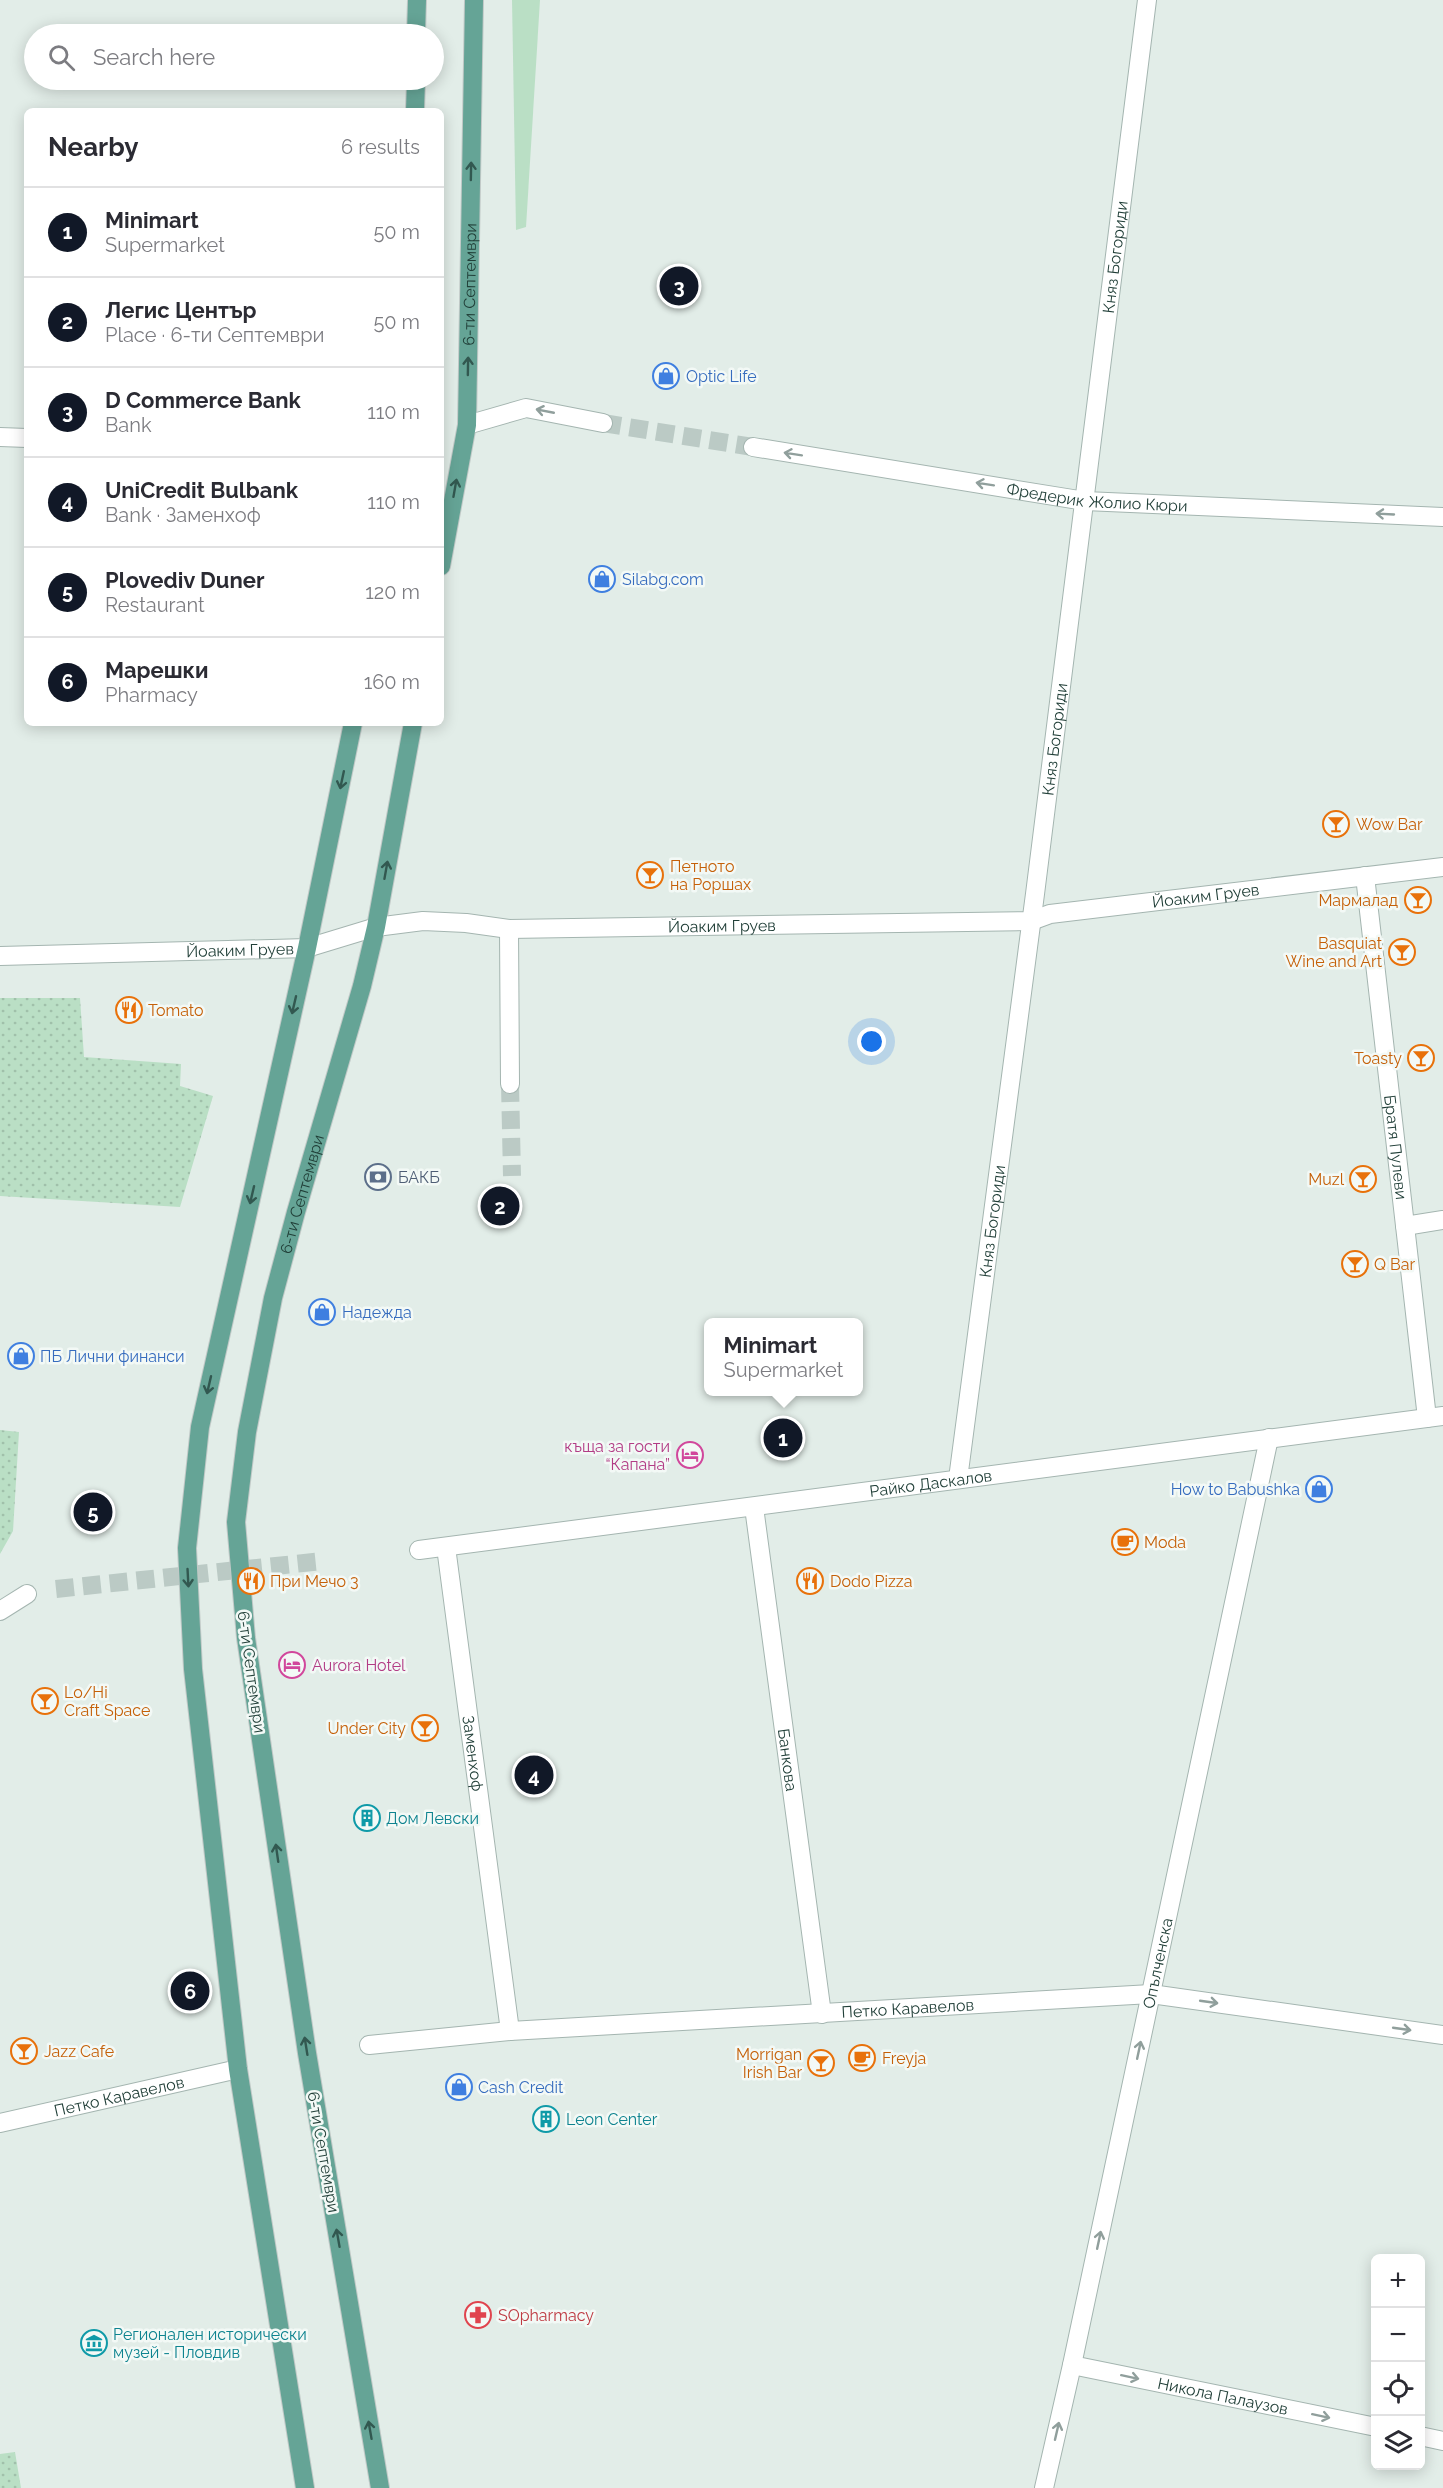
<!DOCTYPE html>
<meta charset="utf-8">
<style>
body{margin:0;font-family:Raleway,sans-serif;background:#f2f2f3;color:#2b2b33}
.controls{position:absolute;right:18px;bottom:18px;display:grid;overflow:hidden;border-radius:9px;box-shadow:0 3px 15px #0003}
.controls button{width:54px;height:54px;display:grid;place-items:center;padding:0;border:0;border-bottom:2px solid #e1e1e2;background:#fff;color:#2b2b33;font:30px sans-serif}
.you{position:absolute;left:872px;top:1042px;width:21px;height:21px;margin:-15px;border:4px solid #fff;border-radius:50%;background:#1a73e8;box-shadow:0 0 0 9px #1a73e833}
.badge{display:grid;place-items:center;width:39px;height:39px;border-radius:50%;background:#111827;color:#fff;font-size:20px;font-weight:700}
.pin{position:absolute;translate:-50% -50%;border:3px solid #fff;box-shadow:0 2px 6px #0006}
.popup{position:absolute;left:704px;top:1318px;width:159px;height:78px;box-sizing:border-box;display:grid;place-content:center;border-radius:9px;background:#fff;filter:drop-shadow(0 2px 4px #0005);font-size:20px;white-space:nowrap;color:#7c7c81}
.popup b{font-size:22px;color:#2b2b33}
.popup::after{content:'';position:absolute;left:50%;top:100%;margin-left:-12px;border:12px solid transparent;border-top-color:#fff}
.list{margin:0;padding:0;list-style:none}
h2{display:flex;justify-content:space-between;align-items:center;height:78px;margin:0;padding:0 24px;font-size:26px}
h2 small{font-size:20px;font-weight:400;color:#7c7c81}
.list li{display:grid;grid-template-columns:39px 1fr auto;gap:18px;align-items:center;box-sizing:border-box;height:90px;padding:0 24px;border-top:2px solid #e1e1e2}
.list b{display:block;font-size:22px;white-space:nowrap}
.list p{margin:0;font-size:20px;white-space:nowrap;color:#7c7c81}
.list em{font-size:20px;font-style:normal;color:#7c7c81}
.icon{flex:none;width:33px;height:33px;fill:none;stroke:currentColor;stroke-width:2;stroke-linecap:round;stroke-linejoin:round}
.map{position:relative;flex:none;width:1443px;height:2488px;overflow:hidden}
.search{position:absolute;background:#fff;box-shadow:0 3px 15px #0003;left:24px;top:24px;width:420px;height:66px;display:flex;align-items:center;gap:15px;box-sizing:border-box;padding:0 21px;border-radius:33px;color:#7c7c81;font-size:22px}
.panel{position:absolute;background:#fff;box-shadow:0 3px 15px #0003;left:24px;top:108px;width:420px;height:618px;border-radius:9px}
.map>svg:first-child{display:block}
.grass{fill:#badfc5}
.park{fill:url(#park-dots)}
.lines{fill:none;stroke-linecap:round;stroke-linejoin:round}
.minor-tunnel{stroke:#bbcac5;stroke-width:18;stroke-dasharray:18 9;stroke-linecap:butt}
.minor-casing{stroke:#a4b5b0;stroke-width:20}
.major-casing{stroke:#c1c9c7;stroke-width:20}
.minor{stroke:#fff;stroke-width:18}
.major{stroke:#65a496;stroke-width:18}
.oneway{stroke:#325850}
.oneway2{stroke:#909f9c}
.labels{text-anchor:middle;stroke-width:5;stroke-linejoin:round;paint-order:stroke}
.street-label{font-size:16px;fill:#213f38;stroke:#f3f9f6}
.shop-label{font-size:16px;fill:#366cbe;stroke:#f3f9f6;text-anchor:start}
.food-label{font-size:16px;fill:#c56008;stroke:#f3f9f6;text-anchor:start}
.service-label{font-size:16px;fill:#4e5e75;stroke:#f3f9f6;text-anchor:start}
.hotel-label{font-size:16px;fill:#b23c85;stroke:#f3f9f6;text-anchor:end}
.culture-label{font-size:16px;fill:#0d838f;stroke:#f3f9f6;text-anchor:start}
.health-label{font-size:16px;fill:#be3a42;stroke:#f3f9f6;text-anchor:start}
</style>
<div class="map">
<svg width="1443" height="2488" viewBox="0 0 1443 2488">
<defs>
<pattern id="park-dots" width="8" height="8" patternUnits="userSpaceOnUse" patternTransform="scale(1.5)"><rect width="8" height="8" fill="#badfc5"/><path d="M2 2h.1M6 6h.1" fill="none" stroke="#a0c0aa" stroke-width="1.8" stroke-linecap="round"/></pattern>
</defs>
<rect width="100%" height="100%" fill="#e2ede8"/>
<path class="grass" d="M512,0h28l-14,227 -10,3z"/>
<path class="park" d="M0,998h80l4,59 97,7 -1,22 33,10 -33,111 -180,-11z
M0,1430l19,2 -6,99 -13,23z
M15,2452l6,36h-21v-34z"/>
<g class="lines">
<path class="minor-tunnel" d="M603,423l150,24
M510,1084l2,92
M56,1589l267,-28"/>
<defs>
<g id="minor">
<path d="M467,425l59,-17 77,15"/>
<path d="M0,437l27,1"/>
<path id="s1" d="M753,447l332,54 358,16"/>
<path id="s2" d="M1365,876l62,542"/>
<path d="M509,929l1,155"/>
<path id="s3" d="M0,956l307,-8 69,-21 47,-6 43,2 43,6 522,-8 19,-7 393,-47"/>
<path d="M1405,1226l38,-6"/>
<path id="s4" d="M958,1479l77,-585 112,-894"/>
<path id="s5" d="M754,1507l68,507"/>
<path id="s6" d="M446,1547l64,484"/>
<path id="s7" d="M419,1550l1024,-134"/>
<path d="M0,1611l27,-17"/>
<path id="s8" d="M369,2045l141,-14 641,-37 292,41"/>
<path id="s9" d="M0,2123l238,-54"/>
<path id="s10" d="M1072,2365l304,62"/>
<path d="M1420,2436l23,5"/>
<path id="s11" d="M1044,2488l28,-123 197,-927"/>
</g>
<g id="major">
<path d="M416,34l1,-34"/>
<path d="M415,111l1,-31"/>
<path id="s12" d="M441,566l26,-141 7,-425"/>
<path d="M305,2488l-67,-419 -45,-400 -6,-121 13,-121 107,-479 46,-225"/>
<path id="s13" d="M380,2488l-73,-435 -61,-415 -10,-116 11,-90 26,-134 23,-86 66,-226 14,-59 37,-204"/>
</g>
</defs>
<use href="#minor" class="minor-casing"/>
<use href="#major" class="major-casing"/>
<use href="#minor" class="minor"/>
<use href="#major" class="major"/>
</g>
<defs><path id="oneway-shaft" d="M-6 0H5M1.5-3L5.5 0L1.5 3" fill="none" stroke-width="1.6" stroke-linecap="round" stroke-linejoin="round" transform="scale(1.5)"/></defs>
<g class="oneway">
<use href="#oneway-shaft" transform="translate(471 171) rotate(-89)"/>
<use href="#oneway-shaft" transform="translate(468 366) rotate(-89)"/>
<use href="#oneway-shaft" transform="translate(455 488) rotate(-80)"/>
<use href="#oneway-shaft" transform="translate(342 780) rotate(102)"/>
<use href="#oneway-shaft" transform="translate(386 870) rotate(-80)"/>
<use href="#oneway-shaft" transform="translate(294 1005) rotate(103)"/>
<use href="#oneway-shaft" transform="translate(252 1195) rotate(103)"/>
<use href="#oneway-shaft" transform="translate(209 1385) rotate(103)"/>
<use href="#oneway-shaft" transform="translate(188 1578) rotate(87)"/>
<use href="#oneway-shaft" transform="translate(277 1853) rotate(-98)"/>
<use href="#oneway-shaft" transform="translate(306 2046) rotate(-99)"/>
<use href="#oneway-shaft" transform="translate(338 2238) rotate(-100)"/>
<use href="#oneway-shaft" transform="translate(370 2430) rotate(-100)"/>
</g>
<g class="oneway2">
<use href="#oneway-shaft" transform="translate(545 411) rotate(-169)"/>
<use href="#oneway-shaft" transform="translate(793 454) rotate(-171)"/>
<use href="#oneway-shaft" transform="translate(985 484) rotate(-171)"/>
<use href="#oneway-shaft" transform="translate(1385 514) rotate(-177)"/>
<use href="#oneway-shaft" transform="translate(1209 2002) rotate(8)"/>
<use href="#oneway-shaft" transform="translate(1402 2029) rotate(8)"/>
<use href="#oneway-shaft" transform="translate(1139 2050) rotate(-78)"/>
<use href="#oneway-shaft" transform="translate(1099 2240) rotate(-78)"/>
<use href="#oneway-shaft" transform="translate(1130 2377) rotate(12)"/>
<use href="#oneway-shaft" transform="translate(1321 2416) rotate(12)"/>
<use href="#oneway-shaft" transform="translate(1057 2431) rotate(-77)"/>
</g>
<defs>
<symbol id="shop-ring" viewBox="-11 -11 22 22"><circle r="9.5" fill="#f3f9f6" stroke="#3f7fe0" stroke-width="1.5"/><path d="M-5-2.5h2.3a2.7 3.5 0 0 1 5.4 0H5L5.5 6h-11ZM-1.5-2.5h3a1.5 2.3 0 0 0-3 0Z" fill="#3f7fe0"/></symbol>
<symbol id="bar-ring" viewBox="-11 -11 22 22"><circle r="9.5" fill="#f3f9f6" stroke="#e8710a" stroke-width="1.5"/><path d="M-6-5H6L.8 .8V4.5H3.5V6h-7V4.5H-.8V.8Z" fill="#e8710a"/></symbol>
<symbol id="restaurant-ring" viewBox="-11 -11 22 22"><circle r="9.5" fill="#f3f9f6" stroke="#e8710a" stroke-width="1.5"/><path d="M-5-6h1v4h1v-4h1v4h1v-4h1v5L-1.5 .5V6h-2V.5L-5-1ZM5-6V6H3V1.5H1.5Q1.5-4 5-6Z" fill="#e8710a"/></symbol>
<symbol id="bank-ring" viewBox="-11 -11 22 22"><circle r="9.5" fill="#f3f9f6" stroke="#5c6f8a" stroke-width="1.5"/><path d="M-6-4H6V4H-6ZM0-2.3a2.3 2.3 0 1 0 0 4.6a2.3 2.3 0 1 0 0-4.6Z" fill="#5c6f8a"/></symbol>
<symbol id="hotel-ring" viewBox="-11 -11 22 22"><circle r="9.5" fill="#f3f9f6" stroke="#d1479c" stroke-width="1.5"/><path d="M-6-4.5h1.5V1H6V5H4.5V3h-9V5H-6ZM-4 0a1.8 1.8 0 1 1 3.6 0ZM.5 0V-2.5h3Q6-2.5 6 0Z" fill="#d1479c"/></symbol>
<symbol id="cafe-ring" viewBox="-11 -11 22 22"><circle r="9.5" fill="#f3f9f6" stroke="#e8710a" stroke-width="1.5"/><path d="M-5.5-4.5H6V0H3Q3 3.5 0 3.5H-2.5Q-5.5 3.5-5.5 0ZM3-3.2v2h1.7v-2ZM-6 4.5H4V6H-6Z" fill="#e8710a"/></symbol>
<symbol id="building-ring" viewBox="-11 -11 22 22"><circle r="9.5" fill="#f3f9f6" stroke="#0f9aa8" stroke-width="1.5"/><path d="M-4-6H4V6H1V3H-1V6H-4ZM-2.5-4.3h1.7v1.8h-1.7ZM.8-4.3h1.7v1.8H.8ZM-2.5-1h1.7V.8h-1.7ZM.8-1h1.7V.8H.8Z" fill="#0f9aa8"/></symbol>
<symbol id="pharmacy-ring" viewBox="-11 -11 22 22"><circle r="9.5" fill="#f3f9f6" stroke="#e0444e" stroke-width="1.5"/><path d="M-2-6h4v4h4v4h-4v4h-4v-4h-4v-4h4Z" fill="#e0444e"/></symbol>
<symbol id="museum-ring" viewBox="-11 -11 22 22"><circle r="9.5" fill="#f3f9f6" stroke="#0f9aa8" stroke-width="1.5"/><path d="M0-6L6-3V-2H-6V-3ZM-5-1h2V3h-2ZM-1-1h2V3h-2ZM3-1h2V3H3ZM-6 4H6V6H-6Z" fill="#0f9aa8"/></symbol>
</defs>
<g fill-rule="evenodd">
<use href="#shop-ring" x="651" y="361" width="30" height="30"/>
<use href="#shop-ring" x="587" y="564" width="30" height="30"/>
<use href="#bar-ring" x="1321" y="809" width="30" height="30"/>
<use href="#bar-ring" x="635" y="860" width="30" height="30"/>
<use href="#bar-ring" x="1403" y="885" width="30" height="30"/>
<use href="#bar-ring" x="1387" y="937" width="30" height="30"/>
<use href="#restaurant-ring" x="114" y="995" width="30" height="30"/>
<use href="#bar-ring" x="1406" y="1043" width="30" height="30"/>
<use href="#bank-ring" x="363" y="1162" width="30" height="30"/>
<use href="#bar-ring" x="1348" y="1164" width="30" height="30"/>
<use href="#bar-ring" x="1340" y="1249" width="30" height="30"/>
<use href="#shop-ring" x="307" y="1297" width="30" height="30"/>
<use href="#shop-ring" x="6" y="1341" width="30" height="30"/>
<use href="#hotel-ring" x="675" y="1440" width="30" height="30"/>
<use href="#shop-ring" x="1304" y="1474" width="30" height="30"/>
<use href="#cafe-ring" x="1110" y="1527" width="30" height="30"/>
<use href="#restaurant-ring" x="236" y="1566" width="30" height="30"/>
<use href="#restaurant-ring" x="795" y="1566" width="30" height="30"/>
<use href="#hotel-ring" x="277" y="1650" width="30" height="30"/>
<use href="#bar-ring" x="30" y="1686" width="30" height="30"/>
<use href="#bar-ring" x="410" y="1713" width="30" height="30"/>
<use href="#building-ring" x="352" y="1803" width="30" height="30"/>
<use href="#bar-ring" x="9" y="2036" width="30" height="30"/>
<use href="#cafe-ring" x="847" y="2043" width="30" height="30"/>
<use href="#bar-ring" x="806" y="2048" width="30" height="30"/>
<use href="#shop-ring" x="444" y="2072" width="30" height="30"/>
<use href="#building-ring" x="531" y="2104" width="30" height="30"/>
<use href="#pharmacy-ring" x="463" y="2300" width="30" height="30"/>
<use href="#museum-ring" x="79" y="2328" width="30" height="30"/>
</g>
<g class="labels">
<g class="street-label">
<text dy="6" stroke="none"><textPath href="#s4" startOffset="1232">Княз Богориди</textPath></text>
<text dy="6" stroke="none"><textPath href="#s12" startOffset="284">6-ти Септември</textPath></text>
<text dy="6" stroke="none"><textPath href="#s1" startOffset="348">Фредерик Жолио Кюри</textPath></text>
<text dy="6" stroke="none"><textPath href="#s4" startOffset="746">Княз Богориди</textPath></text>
<text dy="6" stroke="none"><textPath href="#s3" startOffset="1212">Йоаким Груев</textPath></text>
<text dy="6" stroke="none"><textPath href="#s3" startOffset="726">Йоаким Груев</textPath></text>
<text dy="6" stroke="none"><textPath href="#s3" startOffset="240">Йоаким Груев</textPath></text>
<text dy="6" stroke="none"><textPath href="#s2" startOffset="273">Братя Пулеви</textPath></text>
<text dy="6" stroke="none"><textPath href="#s13" startOffset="1312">6-ти Септември</textPath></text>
<text dy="6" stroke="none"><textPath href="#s4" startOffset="260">Княз Богориди</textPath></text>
<text dy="6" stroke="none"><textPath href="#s7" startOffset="516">Райко Даскалов</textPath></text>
<text transform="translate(252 1672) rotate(82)" y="6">6-ти Септември</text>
<text dy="6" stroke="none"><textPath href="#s6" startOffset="208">Заменхоф</textPath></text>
<text dy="6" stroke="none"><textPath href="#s5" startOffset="255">Банкова</textPath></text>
<text dy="6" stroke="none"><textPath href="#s11" startOffset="537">Опълченска</textPath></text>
<text dy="6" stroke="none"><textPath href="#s8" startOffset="540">Петко Каравелов</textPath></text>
<text dy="6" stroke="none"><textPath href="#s9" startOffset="122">Петко Каравелов</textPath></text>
<text transform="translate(324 2152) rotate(80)" y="6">6-ти Септември</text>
<text dy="6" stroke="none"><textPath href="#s10" startOffset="154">Никола Палаузов</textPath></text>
</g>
<g class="shop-label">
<text x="686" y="382">Optic Life</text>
<text x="622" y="585">Silabg.com</text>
<text x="342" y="1318">Надежда</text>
<text x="40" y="1362">ПБ Лични финанси</text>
<text x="1300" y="1495" text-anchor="end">How to Babushka</text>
<text x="478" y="2093">Cash Credit</text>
</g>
<g class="food-label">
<text x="1356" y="830">Wow Bar</text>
<text x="670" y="872">Петното<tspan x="670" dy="18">на Роршах</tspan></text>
<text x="1398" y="906" text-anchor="end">Мармалад</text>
<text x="1382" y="949" text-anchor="end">Basquiat<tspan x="1382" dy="18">Wine and Art</tspan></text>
<text x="148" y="1016">Tomato</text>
<text x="1402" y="1064" text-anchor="end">Toasty</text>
<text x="1344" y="1185" text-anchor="end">Muzl</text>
<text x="1374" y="1270">Q Bar</text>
<text x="1144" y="1548">Moda</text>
<text x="270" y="1587">При Мечо 3</text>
<text x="830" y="1587">Dodo Pizza</text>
<text x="64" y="1698">Lo/Hi<tspan x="64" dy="18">Craft Space</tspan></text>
<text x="406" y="1734" text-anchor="end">Under City</text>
<text x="44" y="2057">Jazz Cafe</text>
<text x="802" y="2060" text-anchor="end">Morrigan<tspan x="802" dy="18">Irish Bar</tspan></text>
<text x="882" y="2064">Freyja</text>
</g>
<g class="service-label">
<text x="398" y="1183">БАКБ</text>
</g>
<g class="hotel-label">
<text x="670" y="1452">къща за гости<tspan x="670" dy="18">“Капана”</tspan></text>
<text x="312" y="1671" text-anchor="start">Aurora Hotel</text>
</g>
<g class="culture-label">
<text x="386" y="1824">Дом Левски</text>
<text x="566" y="2125">Leon Center</text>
<text x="113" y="2340">Регионален исторически<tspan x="113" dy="18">музей - Пловдив</tspan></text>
</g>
<g class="health-label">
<text x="498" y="2321">SOpharmacy</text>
</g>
</g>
</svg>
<div class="controls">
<button>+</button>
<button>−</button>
<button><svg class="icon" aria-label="locate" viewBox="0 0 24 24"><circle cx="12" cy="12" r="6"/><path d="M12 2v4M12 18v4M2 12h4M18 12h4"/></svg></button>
<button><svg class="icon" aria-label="layers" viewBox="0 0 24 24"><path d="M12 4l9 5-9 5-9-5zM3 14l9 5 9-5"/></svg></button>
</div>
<div class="you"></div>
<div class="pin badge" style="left:783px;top:1438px">1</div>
<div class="popup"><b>Minimart</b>Supermarket</div>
<div class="pin badge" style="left:500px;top:1206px">2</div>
<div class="pin badge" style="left:679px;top:286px">3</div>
<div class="pin badge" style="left:534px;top:1775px">4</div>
<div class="pin badge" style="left:93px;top:1512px">5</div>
<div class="pin badge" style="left:190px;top:1991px">6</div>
<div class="search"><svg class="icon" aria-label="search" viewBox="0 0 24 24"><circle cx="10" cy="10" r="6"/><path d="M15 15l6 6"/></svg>Search here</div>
<section class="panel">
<h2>Nearby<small>6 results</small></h2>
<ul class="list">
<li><span class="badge">1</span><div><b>Minimart</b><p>Supermarket</p></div><em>50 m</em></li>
<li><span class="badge">2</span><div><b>Легис Център</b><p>Place · 6-ти Септември</p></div><em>50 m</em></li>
<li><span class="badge">3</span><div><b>D Commerce Bank</b><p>Bank</p></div><em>110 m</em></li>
<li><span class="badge">4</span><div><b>UniCredit Bulbank</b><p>Bank · Заменхоф</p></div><em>110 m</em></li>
<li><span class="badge">5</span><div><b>Plovediv Duner</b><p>Restaurant</p></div><em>120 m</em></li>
<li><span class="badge">6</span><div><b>Марешки</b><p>Pharmacy</p></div><em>160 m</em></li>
</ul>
</section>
</div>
